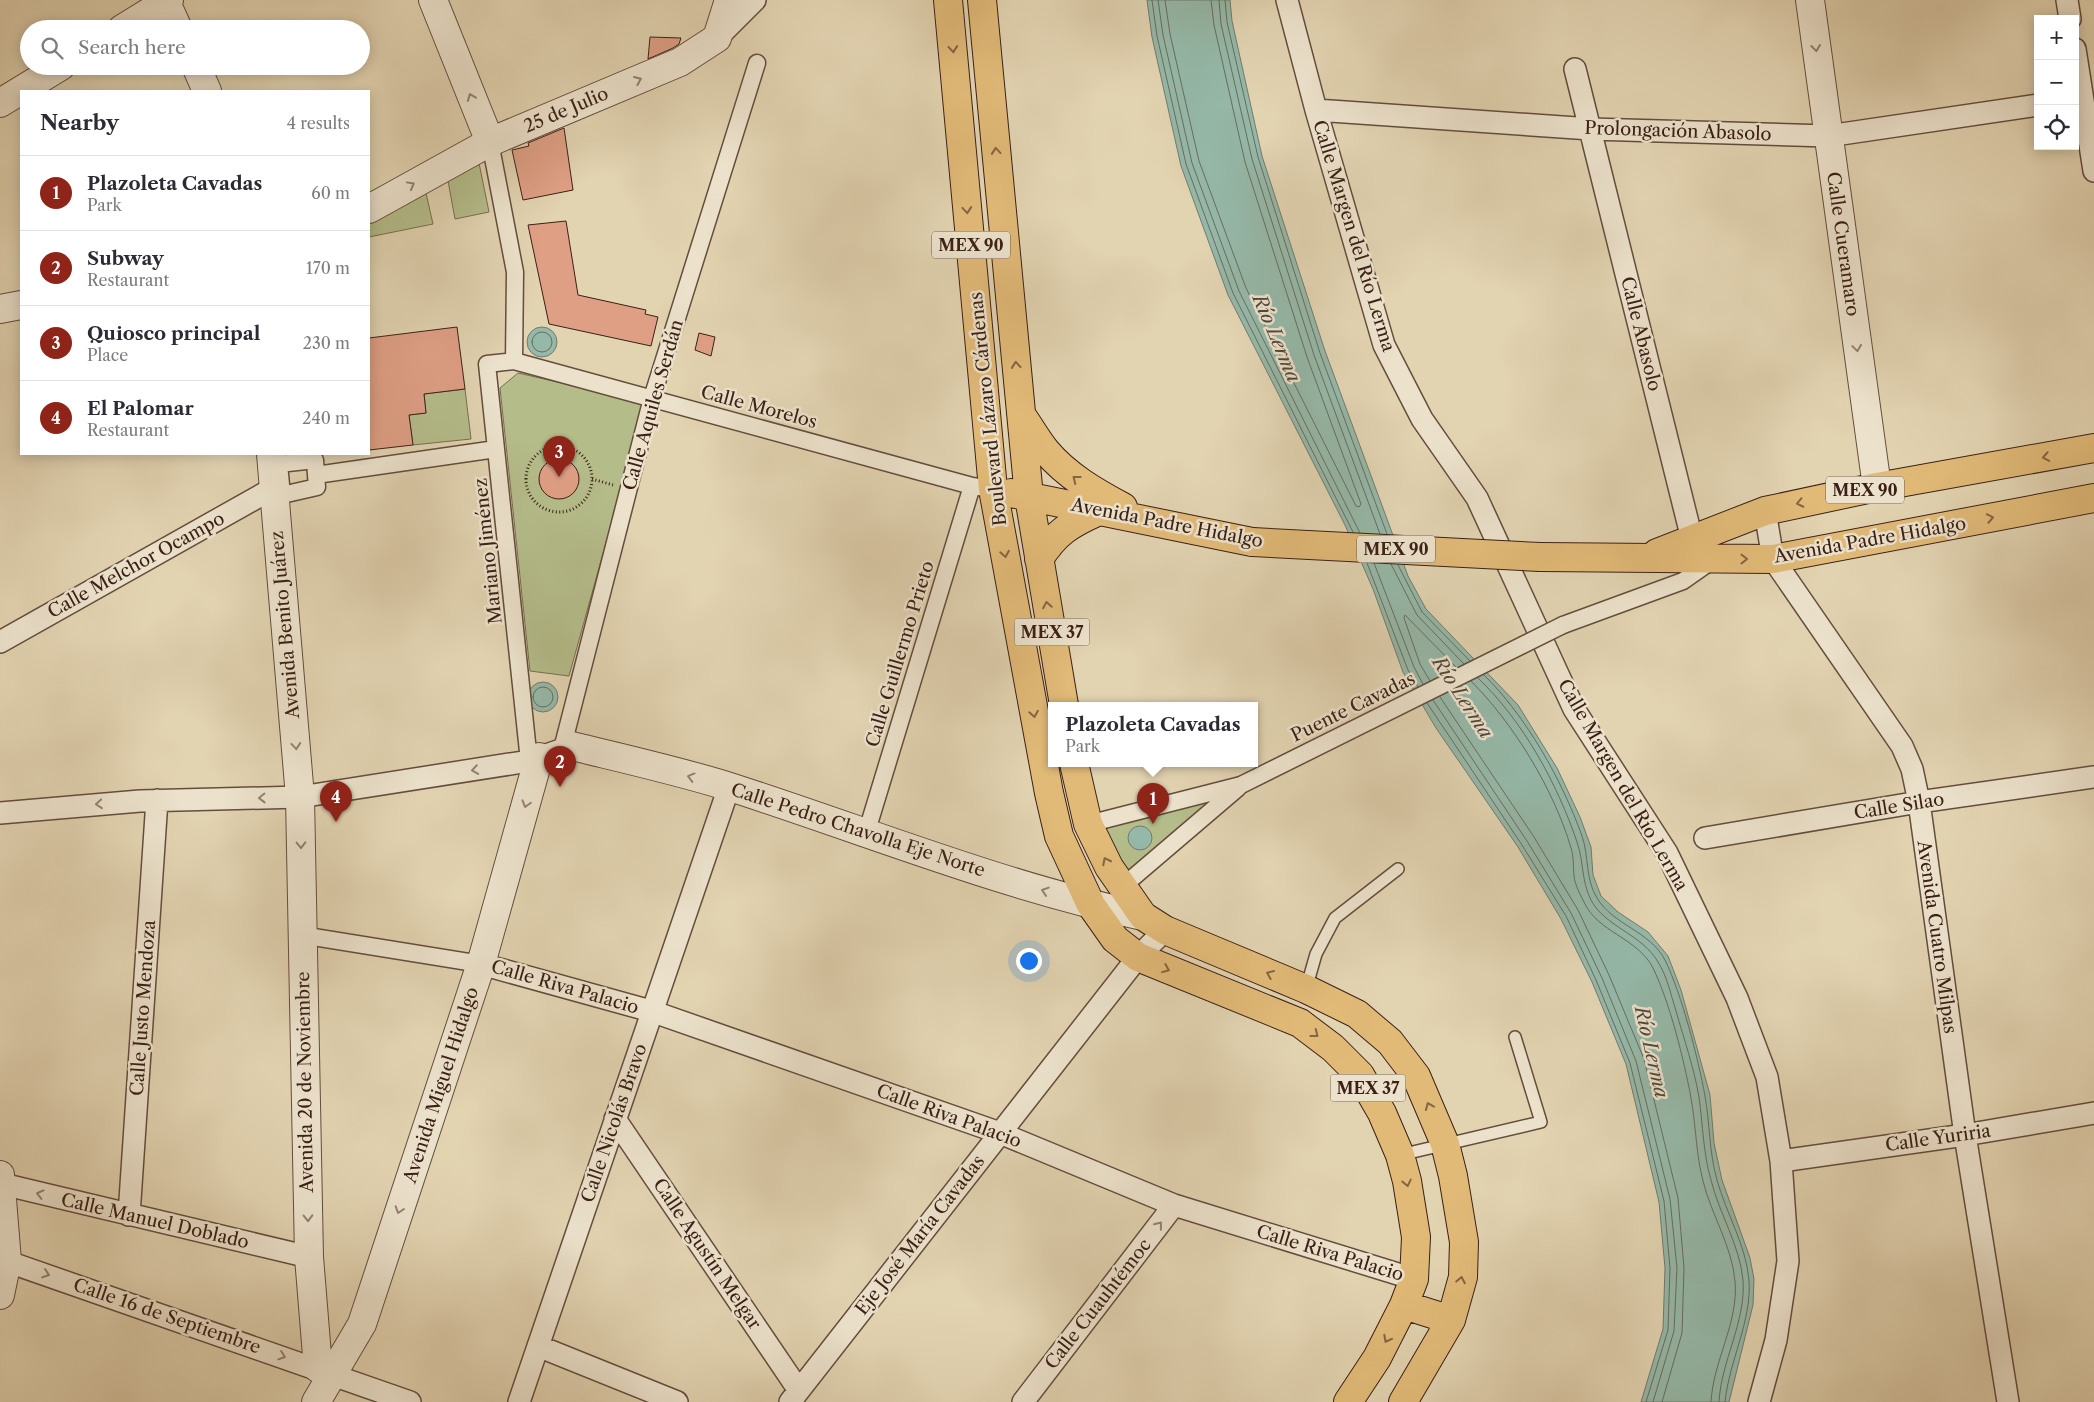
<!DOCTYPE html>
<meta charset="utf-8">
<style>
body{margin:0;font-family:"Libre Caslon Text",serif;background:#f2f2f3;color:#2b2b33}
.controls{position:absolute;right:15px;top:15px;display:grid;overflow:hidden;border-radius:0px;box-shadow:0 2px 12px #0003}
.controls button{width:45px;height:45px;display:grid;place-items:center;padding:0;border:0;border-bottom:1px solid #e1e1e2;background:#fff;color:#2b2b33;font:25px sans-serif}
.you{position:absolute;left:1028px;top:960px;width:18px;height:18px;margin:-12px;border:4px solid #fff;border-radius:50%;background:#1a73e8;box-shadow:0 0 0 8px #1a73e833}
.badge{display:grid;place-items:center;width:32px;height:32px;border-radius:50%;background:#8f2418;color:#fff;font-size:16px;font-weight:700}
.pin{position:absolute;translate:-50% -41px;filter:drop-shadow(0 1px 2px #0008)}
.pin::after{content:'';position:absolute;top:26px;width:18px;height:15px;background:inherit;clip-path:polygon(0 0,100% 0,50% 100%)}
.popup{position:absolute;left:1048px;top:702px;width:210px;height:65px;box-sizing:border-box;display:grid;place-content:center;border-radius:0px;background:#fff;filter:drop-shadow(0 1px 4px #0005);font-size:16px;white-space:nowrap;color:#7c7c81}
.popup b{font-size:19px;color:#2b2b33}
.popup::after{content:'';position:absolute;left:50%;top:100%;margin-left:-10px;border:10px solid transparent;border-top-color:#fff}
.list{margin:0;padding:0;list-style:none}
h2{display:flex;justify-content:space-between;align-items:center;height:65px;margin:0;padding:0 20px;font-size:21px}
h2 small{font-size:16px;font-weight:400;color:#7c7c81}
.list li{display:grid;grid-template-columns:32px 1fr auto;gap:15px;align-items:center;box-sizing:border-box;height:75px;padding:0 20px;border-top:1px solid #e1e1e2}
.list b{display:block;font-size:19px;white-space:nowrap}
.list p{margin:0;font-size:16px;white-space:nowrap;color:#7c7c81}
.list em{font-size:16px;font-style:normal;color:#7c7c81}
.icon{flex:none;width:28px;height:28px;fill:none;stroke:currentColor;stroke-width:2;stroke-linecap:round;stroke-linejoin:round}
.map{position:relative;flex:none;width:2094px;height:1402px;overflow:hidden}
.search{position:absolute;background:#fff;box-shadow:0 2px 12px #0003;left:20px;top:20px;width:350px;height:55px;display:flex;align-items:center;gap:12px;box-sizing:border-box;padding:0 18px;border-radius:28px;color:#7c7c81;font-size:19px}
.panel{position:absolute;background:#fff;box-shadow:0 2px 12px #0003;left:20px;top:90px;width:350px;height:365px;border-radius:0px}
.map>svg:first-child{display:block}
.green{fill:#b4bc8a;stroke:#776e50}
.water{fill:#95b8a8;stroke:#717b6e}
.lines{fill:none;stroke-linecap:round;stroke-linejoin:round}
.shore{stroke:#686c5f;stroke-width:1}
.building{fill:#df9f85;stroke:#3a2016}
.service-casing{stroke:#644d3d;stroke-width:14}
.pedestrian-casing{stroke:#644d3d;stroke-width:19}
.minor-casing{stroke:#644d3d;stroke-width:24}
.tertiary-casing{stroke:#644d3d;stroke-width:30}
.primary-casing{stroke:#3a2016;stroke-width:30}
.path{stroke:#3a2016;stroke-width:3;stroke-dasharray:1 2.5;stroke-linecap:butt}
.service{stroke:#ece2cc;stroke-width:11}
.pedestrian{stroke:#ece2cc;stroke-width:16}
.minor{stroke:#ece2cc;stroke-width:21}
.tertiary{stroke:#ece2cc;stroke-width:28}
.primary{stroke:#e1ba78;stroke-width:28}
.pedestrian-bridge-casing{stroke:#644d3d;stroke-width:19;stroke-linecap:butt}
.primary-bridge-casing{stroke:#3a2016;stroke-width:30;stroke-linecap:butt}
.pedestrian-bridge{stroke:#ece2cc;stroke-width:16}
.primary-bridge{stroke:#e1ba78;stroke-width:28}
.oneway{stroke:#938171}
.oneway2{stroke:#856542}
.labels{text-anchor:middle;stroke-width:5;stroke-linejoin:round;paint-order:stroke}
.shield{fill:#ece2cc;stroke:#6f5a4d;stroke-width:1}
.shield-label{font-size:16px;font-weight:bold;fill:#3a2016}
.street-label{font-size:18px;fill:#3a2016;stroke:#ece2cc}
.water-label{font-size:19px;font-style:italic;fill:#51463a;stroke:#ece2cc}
</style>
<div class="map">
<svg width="2094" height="1402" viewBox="0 0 2094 1402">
<rect width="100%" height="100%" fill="#e2d3b1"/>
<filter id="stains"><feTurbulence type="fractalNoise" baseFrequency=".004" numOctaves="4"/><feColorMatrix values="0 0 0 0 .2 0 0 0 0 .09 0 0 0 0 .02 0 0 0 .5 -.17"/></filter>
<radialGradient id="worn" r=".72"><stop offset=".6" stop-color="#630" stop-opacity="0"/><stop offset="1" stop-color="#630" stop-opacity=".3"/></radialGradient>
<path class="green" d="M479,163l10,49 -34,7 -7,-38z
M426,193l7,31 -64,13v-13z
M518,373l127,29 -76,274 -39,-5 -30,-283z
M465,389l6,50 -58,6 -4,-30 17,-2 -2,-19z
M1262,773l-125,113 -14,-14 -26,-58z"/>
<path class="water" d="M1147,0h83l2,21 30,135 63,195 83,225 18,33 92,96 39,63 23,49 11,30 2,28 8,21 17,16 30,20 20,24 13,34 29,105 4,48 8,37 28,78 4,21 -1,26 -24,97h-88l22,-73 2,-61 -6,-66 -33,-138 -34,-82 -31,-63 -43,-72 -82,-119 -33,-56 -30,-83 -28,-64 -117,-230 -47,-129 -29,-129z
M527 342a15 15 0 1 1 30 0a15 15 0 1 1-30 0Z
M528 697a15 15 0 1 1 30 0a15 15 0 1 1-30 0Z
M1128 838a12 12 0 1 1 24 0a12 12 0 1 1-24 0Z"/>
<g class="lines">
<path class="shore" d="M1152,0l5,36 29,128 47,129 120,239
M1158,0l5,35 29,128 47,128 121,242
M1165,0l5,34 29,127 47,127 110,218 3,1 2,-3 -54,-147 -62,-195 -31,-137 -3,-25
M1219,0l2,24 31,135 62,196 66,179
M1225,0l2,22 31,135 62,196 67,181
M532 342a10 10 0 1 1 20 0a10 10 0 1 1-20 0Z
M1367,563l41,107 10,17
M1374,563l40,104 9,17
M1391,564l26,51 47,49
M1398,565l24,47 48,49
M1484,675c42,41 78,105 98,161 7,20 3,43 15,62 16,27 53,33 68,62 17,35 33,98 40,136 5,28 4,56 12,84 9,33 29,65 32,100 3,41 -20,81 -24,122
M1478,678c45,43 79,105 99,164 7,20 4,38 14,58 13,26 52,35 67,62 9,14 13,33 18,49 8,28 18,57 23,86 4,28 4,56 12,83 8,33 29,66 32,100 3,42 -22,81 -24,122
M1430,681l-10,-17 -16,-46 1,-3 51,52
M1471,681c43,43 83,109 100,167 3,9 2,19 3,28 1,9 6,18 10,26 13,30 54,36 69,66 17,35 31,92 38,130 5,28 5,56 12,83 8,33 29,65 32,100 4,41 -22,80 -24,121
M533 697a10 10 0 1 1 20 0a10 10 0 1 1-20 0Z
M1440,697l94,140 44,73 31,65 35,84 34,139 6,70 -2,65 -20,69
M1433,700l94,141 44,72 31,65 34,83 34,138 7,69 -3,63 -21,71
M1427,703l95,142 44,71 30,64 34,83 34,138 6,67 -2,62 -22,72"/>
</g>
<path class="building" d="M650,37l31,1 -2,6 -6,4 -25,11z
M564,128l9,62 -50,10 -11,-50 17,-4 -1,-3z
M566,221l12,74 68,15 -1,4 13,3 -7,29 -102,-22 -21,-99z
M457,327l8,62 -41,5 2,19 -17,2 4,30 -44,5v-112z
M699,333l16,4 -4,19 -16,-6z
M539 479a20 20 0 1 1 40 0a20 20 0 1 1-40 0Z"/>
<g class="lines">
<defs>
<path id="service" d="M1306,989l10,-35 19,-36 63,-49
M1400,1155l141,-33 -26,-85"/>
<path id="pedestrian" d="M490,142l25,130 -1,89
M316,475l1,12 -35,8 -3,-31 36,-4 1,15 180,-26
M1563,625l120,-44 30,-21
M562,749l90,-351 105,-335
M529,761l-42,-397 27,-3 458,125 21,3
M1088,824l153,-39
M866,834l106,-348
M1122,887l116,-99
M301,935l180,29"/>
<path id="minor" d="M1287,0l29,110 68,235 38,74 55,79 97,211 93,144 70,145 30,79 14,84 7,100 -12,79 -17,62
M2067,0l3,19
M717,38l38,-38
M2075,49l19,122
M1575,69l117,470
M1316,110l275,19 237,7 210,-31
M1765,511l8,48 129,187 10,23 7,33 46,333 43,267
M0,642l272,-153
M0,813l140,-12 160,-4 229,-36 43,-15
M1705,838l214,-36 175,-25
M481,964l170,47 349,122 174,72 240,74
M615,1119l183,270
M1781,1161l184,-26 129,-22
M2,1184l307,73
M129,1215l28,-415
M0,1259l410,143
M538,1346l139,56
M519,1402l210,-615
M790,1402l348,-445 27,-27
M1023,1402l151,-197"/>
<path id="tertiary" d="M165,0l13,29
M433,0l57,142
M1810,0l67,487
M122,29l47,-29
M196,66l11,25
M0,103l61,-37
M369,209l121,-67 190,-80 37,-24 12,-38
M0,309l21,-4
M271,454l29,343 9,460 9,111
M572,746c53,13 107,25 158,41 137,44 272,99 413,129
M0,1175l7,86 -7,34
M316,1402l46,-78 119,-360 58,-207"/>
<path id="primary" d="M948,0l45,489 56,304 10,43 32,69 24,34 23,18 162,66 33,25 27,27 22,38 18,42 7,26 9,56 -2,42 -10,26 -27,53 -29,44
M982,0l47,497 35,208
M1022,416c8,11 15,24 24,35 21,25 49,41 77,56
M1011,493l241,49
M1657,553l108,-42 112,-24 217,-39
M1540,557l233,2 321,-61
M1039,559c17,-27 31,-35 60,-48
M1074,763l14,61 21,43 34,49 22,14 141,59 51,25 33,28 26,34 29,68 8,32 11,66 -1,35 -12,43 -48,82
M1404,1305l47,15"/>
</defs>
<use href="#service" class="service-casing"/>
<use href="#pedestrian" class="pedestrian-casing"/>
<use href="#minor" class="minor-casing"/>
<use href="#tertiary" class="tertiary-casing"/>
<use href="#primary" class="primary-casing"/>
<path class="path" d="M526 479a33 33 0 1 1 66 0a33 33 0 1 1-66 0Z
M592,479l21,6"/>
<use href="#service" class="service"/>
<use href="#pedestrian" class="pedestrian"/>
<use href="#minor" class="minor"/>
<use href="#tertiary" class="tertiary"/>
<use href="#primary" class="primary"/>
<defs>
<path id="pedestrian-bridge" d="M1241,785l322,-160"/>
<path id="primary-bridge" d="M1252,542l288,15"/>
</defs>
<use href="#pedestrian-bridge" class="pedestrian-bridge-casing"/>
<use href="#primary-bridge" class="primary-bridge-casing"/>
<use href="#pedestrian-bridge" class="pedestrian-bridge"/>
<use href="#primary-bridge" class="primary-bridge"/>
</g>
<defs><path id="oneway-chevron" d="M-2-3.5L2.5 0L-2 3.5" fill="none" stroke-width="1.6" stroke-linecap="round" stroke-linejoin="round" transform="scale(1.25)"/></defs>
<g class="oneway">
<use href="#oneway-chevron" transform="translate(1816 48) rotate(83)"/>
<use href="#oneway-chevron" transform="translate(638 80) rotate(-23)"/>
<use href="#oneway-chevron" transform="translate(471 97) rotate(-112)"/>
<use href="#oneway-chevron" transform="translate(411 185) rotate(-29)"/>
<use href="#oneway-chevron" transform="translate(1857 348) rotate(82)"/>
<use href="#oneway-chevron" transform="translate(296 746) rotate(85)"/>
<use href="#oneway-chevron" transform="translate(475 770) rotate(171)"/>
<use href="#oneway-chevron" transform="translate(691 777) rotate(-165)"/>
<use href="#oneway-chevron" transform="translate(262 798) rotate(179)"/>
<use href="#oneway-chevron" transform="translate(99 804) rotate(175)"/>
<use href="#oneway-chevron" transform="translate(526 804) rotate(106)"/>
<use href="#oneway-chevron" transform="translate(301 845) rotate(89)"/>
<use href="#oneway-chevron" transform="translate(1045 891) rotate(-162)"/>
<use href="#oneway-chevron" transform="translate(40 1194) rotate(-166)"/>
<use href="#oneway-chevron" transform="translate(399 1210) rotate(108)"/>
<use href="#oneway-chevron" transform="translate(308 1218) rotate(89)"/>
<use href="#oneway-chevron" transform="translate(1159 1225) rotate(-52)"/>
<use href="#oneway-chevron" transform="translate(46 1274) rotate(19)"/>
<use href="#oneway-chevron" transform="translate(282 1356) rotate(19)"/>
</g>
<g class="oneway2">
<use href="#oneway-chevron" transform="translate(953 49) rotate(85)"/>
<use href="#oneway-chevron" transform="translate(996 151) rotate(-95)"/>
<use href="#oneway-chevron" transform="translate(967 210) rotate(85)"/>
<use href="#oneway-chevron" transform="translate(1016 365) rotate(-95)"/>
<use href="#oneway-chevron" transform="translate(2046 457) rotate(170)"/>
<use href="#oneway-chevron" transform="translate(1076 479) rotate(-142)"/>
<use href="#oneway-chevron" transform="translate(1800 503) rotate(168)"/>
<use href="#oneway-chevron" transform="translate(1990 518) rotate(-11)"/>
<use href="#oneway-chevron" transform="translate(1005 554) rotate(80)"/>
<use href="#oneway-chevron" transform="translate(1744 559)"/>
<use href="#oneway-chevron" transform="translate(1047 605) rotate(-100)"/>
<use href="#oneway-chevron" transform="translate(1034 714) rotate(80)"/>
<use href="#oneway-chevron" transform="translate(1106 861) rotate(-117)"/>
<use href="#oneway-chevron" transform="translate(1166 969) rotate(22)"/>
<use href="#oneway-chevron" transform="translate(1270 974) rotate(-157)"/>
<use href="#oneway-chevron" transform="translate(1315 1034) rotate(38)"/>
<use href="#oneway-chevron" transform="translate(1429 1106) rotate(-112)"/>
<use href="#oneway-chevron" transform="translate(1407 1183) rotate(78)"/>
<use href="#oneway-chevron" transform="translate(1461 1280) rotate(-79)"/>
<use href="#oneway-chevron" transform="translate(1387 1339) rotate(118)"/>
</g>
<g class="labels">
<g class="shield">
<rect x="932" y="231.5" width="78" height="27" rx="4"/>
<rect x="1826" y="476.5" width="78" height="27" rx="4"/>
<rect x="1357" y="535.5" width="78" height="27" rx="4"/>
<rect x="1014.5" y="618.5" width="75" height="27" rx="4"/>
<rect x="1330.5" y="1074.5" width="75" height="27" rx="4"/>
</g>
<g class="shield-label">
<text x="971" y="251">MEX 90</text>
<text x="1865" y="496">MEX 90</text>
<text x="1396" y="555">MEX 90</text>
<text x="1052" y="638">MEX 37</text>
<text x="1368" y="1094">MEX 37</text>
</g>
<g class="street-label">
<text transform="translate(566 110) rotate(-23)" y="6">25 de Julio</text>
<text transform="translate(1678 131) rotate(2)" y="6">Prolongación Abasolo</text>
<text transform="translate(1354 236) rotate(73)" y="6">Calle Margen del Río Lerma</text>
<text transform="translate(1843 244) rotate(82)" y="6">Calle Cueramaro</text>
<text transform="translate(1641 334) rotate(76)" y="6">Calle Abasolo</text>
<text transform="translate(653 405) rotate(-74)" y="6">Calle Aquiles Serdán</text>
<text transform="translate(759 407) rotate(15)" y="6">Calle Morelos</text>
<text transform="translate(988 409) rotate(-96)" y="6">Boulevard Lázaro Cárdenas</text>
<text transform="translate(1167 523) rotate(11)" y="6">Avenida Padre Hidalgo</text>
<text transform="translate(1870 540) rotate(-10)" y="6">Avenida Padre Hidalgo</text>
<text transform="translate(488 551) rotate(-96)" y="6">Mariano Jiménez</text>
<text transform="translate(136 565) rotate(-29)" y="6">Calle Melchor Ocampo</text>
<text transform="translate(285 625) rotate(-95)" y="6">Avenida Benito Juárez</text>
<text transform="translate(900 654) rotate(-73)" y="6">Calle Guillermo Prieto</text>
<text transform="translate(1353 707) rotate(-26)" y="6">Puente Cavadas</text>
<text transform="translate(1623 785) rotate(60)" y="6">Calle Margen del Río Lerma</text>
<text transform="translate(1899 806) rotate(-9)" y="6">Calle Silao</text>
<text transform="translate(858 830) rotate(18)" y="6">Calle Pedro Chavolla Eje Norte</text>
<text transform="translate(1937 937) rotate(82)" y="6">Avenida Cuatro Milpas</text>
<text transform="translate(565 987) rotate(16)" y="6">Calle Riva Palacio</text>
<text transform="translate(143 1008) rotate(-86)" y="6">Calle Justo Mendoza</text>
<text transform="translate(305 1082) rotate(-91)" y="6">Avenida 20 de Noviembre</text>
<text transform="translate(441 1085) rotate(-72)" y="6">Avenida Miguel Hidalgo</text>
<text transform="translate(949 1116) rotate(20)" y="6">Calle Riva Palacio</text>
<text transform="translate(614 1123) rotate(-71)" y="6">Calle Nicolás Bravo</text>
<text transform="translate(1938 1138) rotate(-8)" y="6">Calle Yuriria</text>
<text transform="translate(155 1221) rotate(13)" y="6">Calle Manuel Doblado</text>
<text transform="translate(920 1235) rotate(-52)" y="6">Eje José María Cavadas</text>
<text transform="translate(1330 1253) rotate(17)" y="6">Calle Riva Palacio</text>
<text transform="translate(707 1254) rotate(56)" y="6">Calle Agustín Melgar</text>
<text transform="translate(1098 1304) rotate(-52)" y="6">Calle Cuauhtémoc</text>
<text transform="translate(167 1316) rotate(19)" y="6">Calle 16 de Septiembre</text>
</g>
<g class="water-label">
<text transform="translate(1277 338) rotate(67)" y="7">Río Lerma</text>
<text transform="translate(1463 697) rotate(57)" y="7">Río Lerma</text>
<text transform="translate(1652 1052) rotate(77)" y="7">Río Lerma</text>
</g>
</g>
<rect width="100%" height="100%" filter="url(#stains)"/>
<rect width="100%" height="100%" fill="url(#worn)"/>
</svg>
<div class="controls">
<button>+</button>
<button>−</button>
<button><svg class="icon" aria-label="locate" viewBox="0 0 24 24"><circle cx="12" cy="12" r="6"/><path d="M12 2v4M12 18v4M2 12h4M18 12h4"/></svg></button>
</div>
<div class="you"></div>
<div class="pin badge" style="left:1153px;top:824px">1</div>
<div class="popup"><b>Plazoleta Cavadas</b>Park</div>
<div class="pin badge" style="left:560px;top:787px">2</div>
<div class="pin badge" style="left:559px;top:477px">3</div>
<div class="pin badge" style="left:336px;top:822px">4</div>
<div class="search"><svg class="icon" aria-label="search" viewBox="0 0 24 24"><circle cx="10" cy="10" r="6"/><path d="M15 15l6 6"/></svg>Search here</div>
<section class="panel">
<h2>Nearby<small>4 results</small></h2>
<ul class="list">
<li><span class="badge">1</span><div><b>Plazoleta Cavadas</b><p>Park</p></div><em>60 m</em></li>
<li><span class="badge">2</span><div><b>Subway</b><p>Restaurant</p></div><em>170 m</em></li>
<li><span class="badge">3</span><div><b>Quiosco principal</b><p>Place</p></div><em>230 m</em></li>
<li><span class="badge">4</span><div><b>El Palomar</b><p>Restaurant</p></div><em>240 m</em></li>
</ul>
</section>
</div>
